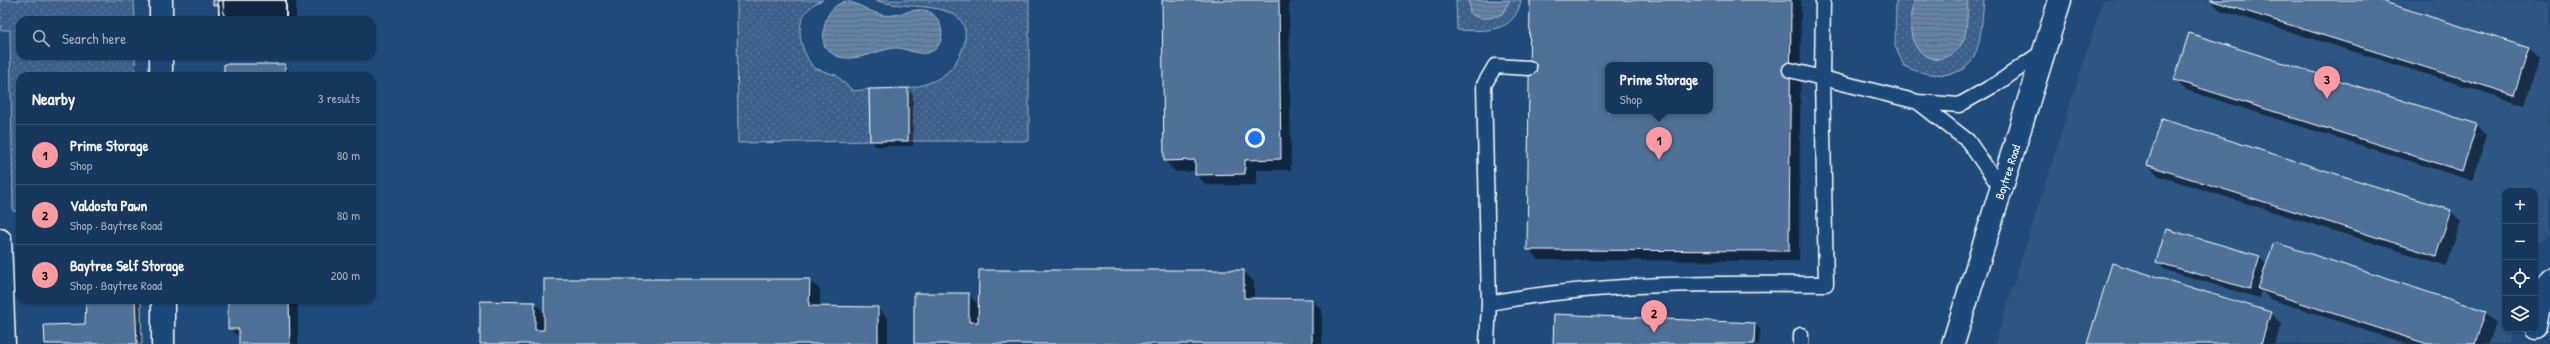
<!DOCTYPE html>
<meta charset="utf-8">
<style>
body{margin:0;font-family:"Patrick Hand",sans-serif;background:#244365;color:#f1f3f6}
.controls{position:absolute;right:12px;bottom:12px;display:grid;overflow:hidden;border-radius:8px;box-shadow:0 1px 3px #0004}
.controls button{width:36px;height:36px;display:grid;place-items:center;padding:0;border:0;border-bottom:1px solid #365272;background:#17385c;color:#f1f3f6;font:20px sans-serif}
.you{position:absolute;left:1255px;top:138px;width:14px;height:14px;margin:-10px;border:3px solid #fff;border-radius:50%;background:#1a73e8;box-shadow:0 0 0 6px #1a73e833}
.badge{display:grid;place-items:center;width:26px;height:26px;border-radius:50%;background:#ff9aa2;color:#111;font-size:13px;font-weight:700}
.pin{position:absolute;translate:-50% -33px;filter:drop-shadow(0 1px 2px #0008)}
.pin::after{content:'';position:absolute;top:21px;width:14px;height:12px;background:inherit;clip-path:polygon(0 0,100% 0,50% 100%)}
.popup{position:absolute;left:1605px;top:62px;width:108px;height:52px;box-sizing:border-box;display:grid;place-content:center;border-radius:8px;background:#17385c;filter:drop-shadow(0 1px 3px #0005);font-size:13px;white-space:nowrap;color:#9eacbb}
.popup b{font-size:15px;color:#f1f3f6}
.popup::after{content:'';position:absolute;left:50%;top:100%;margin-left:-8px;border:8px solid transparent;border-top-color:#17385c}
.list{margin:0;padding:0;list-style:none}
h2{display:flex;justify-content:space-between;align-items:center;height:52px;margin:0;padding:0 16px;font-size:17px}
h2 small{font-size:13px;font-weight:400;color:#9eacbb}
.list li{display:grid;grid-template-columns:26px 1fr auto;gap:12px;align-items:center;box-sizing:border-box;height:60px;padding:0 16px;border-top:1px solid #365272}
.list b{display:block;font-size:15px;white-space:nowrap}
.list p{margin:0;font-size:13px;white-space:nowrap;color:#9eacbb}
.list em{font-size:13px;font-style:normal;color:#9eacbb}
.icon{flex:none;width:22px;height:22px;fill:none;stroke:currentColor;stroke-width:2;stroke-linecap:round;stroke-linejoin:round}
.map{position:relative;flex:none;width:2550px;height:344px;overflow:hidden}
.search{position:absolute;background:#17385c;box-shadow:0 1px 3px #0004;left:16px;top:16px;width:360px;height:44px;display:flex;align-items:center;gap:10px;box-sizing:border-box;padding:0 14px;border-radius:12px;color:#9eacbb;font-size:15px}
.panel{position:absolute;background:#17385c;box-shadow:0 1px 3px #0004;left:16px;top:72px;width:360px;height:232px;border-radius:12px}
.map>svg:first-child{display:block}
.built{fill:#2e5683}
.grass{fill:url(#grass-dots);stroke:#9eb0c5}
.water{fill:url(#water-rules);stroke:#a3b5c8}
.shadow{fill:#0007;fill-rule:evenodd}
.building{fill:#507197;stroke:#fff;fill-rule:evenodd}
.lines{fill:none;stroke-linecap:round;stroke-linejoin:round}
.service-casing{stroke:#fff;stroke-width:17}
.minor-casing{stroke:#fff;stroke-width:25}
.primary-casing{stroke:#fff;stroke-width:25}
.service{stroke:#1f4a7a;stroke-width:14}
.minor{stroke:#1f4a7a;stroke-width:22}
.primary{stroke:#1f4a7a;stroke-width:22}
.labels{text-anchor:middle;stroke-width:4;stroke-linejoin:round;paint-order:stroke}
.street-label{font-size:12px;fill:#fff;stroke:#1f4a7a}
</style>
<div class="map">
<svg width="2550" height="344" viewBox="0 0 2550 344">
<defs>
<pattern id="grass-dots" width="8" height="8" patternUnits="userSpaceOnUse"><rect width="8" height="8" fill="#3c618b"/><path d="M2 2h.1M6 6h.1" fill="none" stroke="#59799c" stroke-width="1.8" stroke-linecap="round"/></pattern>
<pattern id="water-rules" width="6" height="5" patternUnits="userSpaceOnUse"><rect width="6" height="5" fill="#6583a4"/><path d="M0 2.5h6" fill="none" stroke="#5b6d81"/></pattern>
</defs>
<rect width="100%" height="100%" fill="#1f4a7a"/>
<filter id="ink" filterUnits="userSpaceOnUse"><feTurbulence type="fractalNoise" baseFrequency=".025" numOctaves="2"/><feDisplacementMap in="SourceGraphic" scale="8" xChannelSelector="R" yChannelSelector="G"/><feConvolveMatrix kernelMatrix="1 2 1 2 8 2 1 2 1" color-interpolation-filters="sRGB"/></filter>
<g filter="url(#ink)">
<path class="built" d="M2103,0h447v234l-11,8 -4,9v-60h-30v138h7l-3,15h-514z"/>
<path class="grass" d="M0,0h134l1,20h-115v36h115l1,20h-116v135h-7l-3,-181h-10z
M737,0h86c-32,11 -26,47 -9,68l22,7 17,16 16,-2 1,52 -132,2z
M874,0h155v141h-121v-53c20,-3 40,-10 50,-30 6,-9 9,-21 6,-32 -10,-26 -64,-16 -90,-26z
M1456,0h13l1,13 32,1 8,-14h11c-6,34 -37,31 -64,30z
M1896,0h18c-2,28 -9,50 23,60l26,-18 5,-42h16c-2,18 -2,40 -10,57 -12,25 -51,19 -70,9l-9,-20z
M135,300h6l1,44h-5z"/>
<path class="water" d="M1469,0h41l-8,14c-13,5 -21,7 -32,-1z
M1914,0h54c-1,12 0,32 -6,43 -12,23 -44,20 -50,-6 -3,-11 1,-26 2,-37z
M846,1c15,3 25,12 37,14 15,3 31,-9 45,-4 16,7 20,34 2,41 -12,5 -24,-5 -36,-4 -22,3 -53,23 -70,-3 -2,-20 2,-38 22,-44z"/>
<path class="shadow" d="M214,0h82v20h-76v-9l-6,-6z
M1163,0h126l2,170h-35v15h-50l-10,-11v-3l-20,1 -11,-11z
M1530,0h271l-2,261 -260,-1 -11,-11zM1608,65h102v46h-102z
M2210,0h165l154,48 10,11 -14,46 -305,-95z
M229,56h68l-66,2z
M284,65l9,11h-68z
M2175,80l301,44 11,11 -14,46 -287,-91z
M908,89l5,6v51h-37l-5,-5 -1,-51z
M2148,165l302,46 11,10 -14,45 -288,-90z
M2259,257l8,8 218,47 11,10 -7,22h-82l-137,-45 -9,-9 -2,8 -93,-28 -9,-8z
M1244,271l10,11v17l58,1 10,10v34h-407l53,-50 11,11z
M809,280l11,10v18h58l10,11v25h-407l53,-41 11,10z
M87,300h50l3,4 1,40h-95l40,-19z
M229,300h69v44h-58v-7l-11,-8z
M2270,313l12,11 -7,20h-187z
M1755,324l5,5 -1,15h-205z"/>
<path class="building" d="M213,0h73v20h-67v-15h-6z
M218,0h68v20h-67z
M218,0h5l1,17h-5z
M218,0h68v20h-67z
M223,0h63v20h-67v-3h5z
M1162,0h117l2,159 -36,1v14l-50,1v-15l-31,1z
M1530,0h261l-2,251 -262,-1zM1608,65h102v46h-102z
M2210,0h168l151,48 -15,47z
M2189,33l288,91 -15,47 -288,-91z
M224,64h61v12h-61z
M908,88v53h-38l-1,-52z
M2162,119l289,91 -15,46 -289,-91z
M2166,229l94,27 -10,33 -94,-27z
M2274,242l212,69 -11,33h-48l-169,-55z
M2112,263l159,49 -10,32h-174z
M979,270h265v28l68,1v45h-398v-51h55v29h9z
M544,279h266l-1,27 69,1v37h-398v-43l55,1v28h9z
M86,300h49l2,44h-92l-1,-19 41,-1z
M228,300h61l1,44h-51v-15h-11z
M1554,314l201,9 -1,21h-201z"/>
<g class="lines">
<defs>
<path id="service" d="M1823,0l-1,78 96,24 41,3 39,-22 47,-33
M1529,68l-34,-2 -11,19 5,218c111,-21 224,-20 337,-19l-4,-206 -32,-8
M1918,102l50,39 34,49
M1487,344l2,-41
M1801,344v-9"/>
<path id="minor" d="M161,0v20
M161,56v20
M0,240l4,104
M163,300v44
M2535,327l6,-31 9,-15"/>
<path id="primary" d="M1953,344l107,-344"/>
</defs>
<use href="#service" class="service-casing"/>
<use href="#minor" class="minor-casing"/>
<use href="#primary" class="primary-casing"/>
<use href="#service" class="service"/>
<use href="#minor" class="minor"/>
<use href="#primary" class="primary"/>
</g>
</g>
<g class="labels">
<g class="street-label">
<text transform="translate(2008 172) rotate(-72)" y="4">Baytree Road</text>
</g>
</g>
</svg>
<div class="controls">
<button>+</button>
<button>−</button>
<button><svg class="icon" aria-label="locate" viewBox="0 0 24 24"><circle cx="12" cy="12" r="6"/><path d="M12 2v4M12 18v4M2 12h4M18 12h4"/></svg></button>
<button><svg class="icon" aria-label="layers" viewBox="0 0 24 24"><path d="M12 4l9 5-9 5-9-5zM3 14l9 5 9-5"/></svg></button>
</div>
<div class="you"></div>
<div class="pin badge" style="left:1659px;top:160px">1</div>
<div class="popup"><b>Prime Storage</b>Shop</div>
<div class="pin badge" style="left:1654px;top:333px">2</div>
<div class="pin badge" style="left:2327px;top:99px">3</div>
<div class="search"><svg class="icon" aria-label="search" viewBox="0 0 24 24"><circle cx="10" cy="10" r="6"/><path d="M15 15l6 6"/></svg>Search here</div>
<section class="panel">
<h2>Nearby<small>3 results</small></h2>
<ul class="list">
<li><span class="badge">1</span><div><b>Prime Storage</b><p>Shop</p></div><em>80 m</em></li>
<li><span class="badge">2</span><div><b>Valdosta Pawn</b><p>Shop · Baytree Road</p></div><em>80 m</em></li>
<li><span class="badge">3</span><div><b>Baytree Self Storage</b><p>Shop · Baytree Road</p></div><em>200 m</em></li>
</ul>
</section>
</div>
